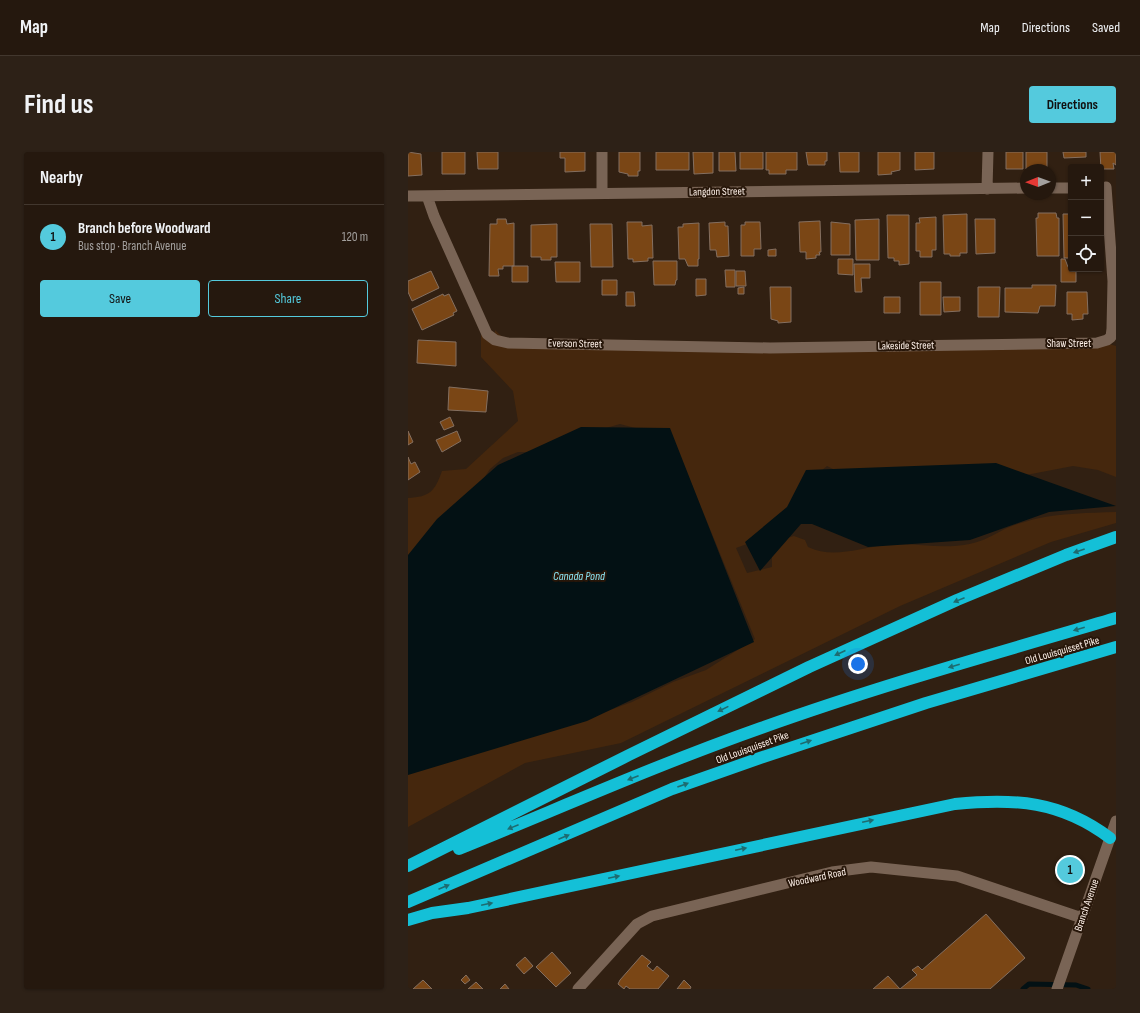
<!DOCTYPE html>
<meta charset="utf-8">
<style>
body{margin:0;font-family:"Sofia Sans Condensed",sans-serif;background:#2d2117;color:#f1f3f6}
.controls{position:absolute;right:12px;top:12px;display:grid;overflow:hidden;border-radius:4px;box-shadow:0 1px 3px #0004}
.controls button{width:36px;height:36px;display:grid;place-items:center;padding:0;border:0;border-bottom:1px solid #42372e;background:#25180e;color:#f1f3f6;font:20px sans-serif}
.compass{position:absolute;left:612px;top:12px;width:36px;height:36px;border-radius:50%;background:#25180e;box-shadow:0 1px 3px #0004;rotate:269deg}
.you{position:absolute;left:450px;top:512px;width:14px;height:14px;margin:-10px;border:3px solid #fff;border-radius:50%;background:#1a73e8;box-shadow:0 0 0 6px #1a73e833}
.badge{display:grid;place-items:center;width:26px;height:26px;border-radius:50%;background:#54cadd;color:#111;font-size:13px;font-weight:700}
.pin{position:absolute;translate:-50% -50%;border:2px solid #fff;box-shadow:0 1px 4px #0006}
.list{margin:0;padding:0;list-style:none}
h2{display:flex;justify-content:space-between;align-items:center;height:52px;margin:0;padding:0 16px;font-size:17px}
h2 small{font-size:13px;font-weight:400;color:#a3a09e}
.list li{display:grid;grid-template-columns:26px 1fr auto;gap:12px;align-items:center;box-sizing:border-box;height:64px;padding:0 16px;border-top:1px solid #42372e}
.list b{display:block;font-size:15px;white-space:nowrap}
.list p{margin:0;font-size:13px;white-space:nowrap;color:#a3a09e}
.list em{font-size:13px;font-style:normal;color:#a3a09e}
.actions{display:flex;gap:8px;padding:12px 16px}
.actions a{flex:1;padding:9px 0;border:1px solid #54cadd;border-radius:4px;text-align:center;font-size:14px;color:#54cadd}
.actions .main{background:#54cadd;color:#111}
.icon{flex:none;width:22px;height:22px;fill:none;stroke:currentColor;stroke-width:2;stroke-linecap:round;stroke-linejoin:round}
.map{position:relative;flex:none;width:708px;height:837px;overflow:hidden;border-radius:4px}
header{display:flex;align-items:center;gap:24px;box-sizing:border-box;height:56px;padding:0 20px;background:#25180e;border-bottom:1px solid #42372e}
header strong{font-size:19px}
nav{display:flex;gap:22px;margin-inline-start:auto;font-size:14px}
.intro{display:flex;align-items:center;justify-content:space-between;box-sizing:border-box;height:96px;padding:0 24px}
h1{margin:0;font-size:28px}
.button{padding:10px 18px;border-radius:4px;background:#54cadd;color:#111;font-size:14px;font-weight:700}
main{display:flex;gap:24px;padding:0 24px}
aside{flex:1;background:#25180e;border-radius:4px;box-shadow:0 1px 3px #0004}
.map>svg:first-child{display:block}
.green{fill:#45270d}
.water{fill:#031114}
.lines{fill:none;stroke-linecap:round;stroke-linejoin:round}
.stream{stroke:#031114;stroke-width:5}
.building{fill:#7a4615;stroke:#846f60}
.minor{stroke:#796455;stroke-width:11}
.tertiary{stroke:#796455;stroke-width:11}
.secondary{stroke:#796455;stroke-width:11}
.motorway{stroke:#14c0d7;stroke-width:12}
.oneway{fill:#1e6b70}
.labels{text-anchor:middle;stroke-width:4;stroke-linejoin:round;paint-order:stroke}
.street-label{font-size:11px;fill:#fdf0e8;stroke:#271609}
.water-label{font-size:12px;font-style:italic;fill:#8ce6f5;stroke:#271609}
</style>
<header>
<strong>Map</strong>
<nav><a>Map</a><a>Directions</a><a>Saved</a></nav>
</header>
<div class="intro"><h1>Find us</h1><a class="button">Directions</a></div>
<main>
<aside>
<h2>Nearby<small></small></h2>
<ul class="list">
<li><span class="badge">1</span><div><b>Branch before Woodward</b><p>Bus stop · Branch Avenue</p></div><em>120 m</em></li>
</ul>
<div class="actions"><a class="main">Save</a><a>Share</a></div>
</aside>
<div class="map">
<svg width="708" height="837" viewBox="0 0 708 837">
<rect width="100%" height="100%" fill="#312012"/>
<path class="green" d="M73,173l14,8v-3l8,8 267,8 332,-4 14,4v131l-18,-7 -25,-4 -47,9 -183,-1 -16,-8 -13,11 -5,11 -54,53 -19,7 11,25 25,-6v-11l8,-16 14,-4 11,4 3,7c24,12 52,1 77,-2 26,-3 53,4 79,0 15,-2 26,-8 39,-15 9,-5 22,-8 32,-11 26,-6 54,-6 81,-7v11l-65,19 -151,64 -279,137 -96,20 -117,64v-54l169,-51 55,-20 41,-20 33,-12 49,-31 -74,-181 -16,-22 -45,-12 -14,4 -46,24h-42l-15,6 -13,11 -19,28 -63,65v-64c22,-1 27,-7 34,-27l24,-2 52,-48 -5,-30 -32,-34z"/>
<path class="water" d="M173,275l89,1 84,214 -167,79 -179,54v-220l29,-36 61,-54z
M588,311l120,43 -67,6 -79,28 -102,7 -56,-23h-11l-41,47 -15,-29 42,-35 19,-37z"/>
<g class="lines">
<path class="stream" d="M615,837l6,-5 47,1 12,4"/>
</g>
<path class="building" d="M0,0l13,2 1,21 -14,1z
M34,0h23v22h-23z
M69,0h21v17h-20z
M152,0h25v19l-20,1v-14h-5z
M211,0h21v19h-2v5h-10v-2l-9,-2z
M248,0h33v18h-33z
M285,0h20v21l-19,1z
M311,0h16l1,19h-17z
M332,0h23v17h-23z
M358,0h31v18h-11v4h-17v-4h-3z
M398,0h21v9h-2v4h-17z
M431,0h20v20h-19z
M470,0h22v18l-9,2 1,2 -14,1z
M507,0h19v17l-19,1z
M598,0h17v17h-17z
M618,0h21v17h-21z
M655,0h23v5l-22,1z
M692,0h16v13l-3,-2 1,6h-13z
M630,61h18l1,5h2v38h-22l-1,-38h2z
M559,62v39h-7v3h-10v-2h-6l-1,-39z
M655,62h8v44h-7z
M479,63h22v49l-10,1v-4h-5v-3h-6z
M528,65v33h-4v7h-12v-6h-4v-28h4l-1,-5z
M89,67h9l1,5 7,-1v43h-11v3h-5l1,7h-10l1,-52h7z
M471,67v41h-23l-1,-40z
M567,67h20v34l-19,1z
M412,69l1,31h-2l1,3h-4v3l-10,1v-7h-6l-1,-30z
M219,70h15v4l10,-1 1,33h-5v3l-15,1v-3h-5z
M317,70v4h3l1,30 -12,1 -1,-7h-6l-1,-27z
M337,70h15l1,27h-7v7h-13v-31h4z
M423,70l19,2v31h-19z
M291,71v36h-1v7h-10l-3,-7h-6l-1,-32h5v-3z
M149,72v33h-6v3h-10v-3h-10v-32z
M182,72h22l1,43h-22z
M368,97v7h-8v-6z
M430,107h15v16l-15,-1z
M653,107h4l3,8h3v2h5v13h-15z
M245,109h24v19h-1l-1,5h-21z
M147,110h25v20h-24z
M446,112h16v14h-9l1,14h-7z
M104,114h16v16h-16z
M317,118h10v17h-9z
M23,119l8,17 -27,13 -4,-9v-11z
M328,119h9l1,15h-10z
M288,127h10v16l-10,1z
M194,128h15v15h-15z
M512,130h21v33h-21z
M624,133h24l-1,21h-15l-2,7 -33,-1v-24h27z
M336,135v7h-6v-6z
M362,135h21v35l-13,1v-2l-7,-2z
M570,135h22l-1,30h-21z
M218,140h8l1,14h-9z
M659,140h20l1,22h-5v5l-11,1v-6h-5z
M35,142l1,2 5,-2 8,17 -4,2 1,2 -32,15 -10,-21z
M476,145h16v16h-16z
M535,145h17v14l-16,1z
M10,188l38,2v24l-39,-3z
M41,235l39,4 -2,21 -38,-2z
M42,265l4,9 -10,4 -4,-8z
M0,279l5,11 -5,3z
M49,279l4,10 -19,11 -6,-12z
M0,305l3,7 4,-2 5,10 -12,8z
M578,762l39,44 -35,31h-117l15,-13 12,13 17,-14 -5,-5 6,-4 4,4z
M144,800l19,21 -15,14 -20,-20z
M234,803l9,7 -4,4 6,5 4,-5 12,10 -11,13h-28l-4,-3 -2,3 -6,-5 2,-4z
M117,805l8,9 -9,8 -8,-9z
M58,823l4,5 -5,4 -4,-4z
M15,828l9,9h-19z
M276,828l7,7 -1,2h-13z
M68,830l7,7h-15z
M97,832l4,5h-9z"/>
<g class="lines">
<path class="minor" d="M194,0v41
M642,36h21
M579,37l1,-37
M0,44l618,-8
M19,44l7,20 53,118 8,6 13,3 262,5 327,-5 10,-3 4,-3 1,-8 1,-48 -7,-94"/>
<path class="tertiary" d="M170,837l59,-65 15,-8 180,-44 39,-5 86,9 125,42"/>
<path class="secondary" d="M649,837l59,-168"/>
<path class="motorway" d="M51,697c101,-41 200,-85 302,-121 117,-42 236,-75 355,-110
M0,714l221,-111 180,-88 148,-67 109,-45 50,-18
M0,750l264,-113 88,-31 166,-55 190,-56
M0,768l24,-7 36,-5 487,-104c60,-6 106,-3 155,34"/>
</g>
<defs><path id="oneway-solid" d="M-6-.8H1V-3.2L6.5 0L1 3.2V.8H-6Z"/></defs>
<g class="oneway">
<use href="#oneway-solid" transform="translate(671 399) rotate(161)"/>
<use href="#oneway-solid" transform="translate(551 448) rotate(158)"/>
<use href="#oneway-solid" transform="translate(671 477) rotate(164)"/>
<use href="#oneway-solid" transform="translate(432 501) rotate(156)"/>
<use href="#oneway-solid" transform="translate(546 514) rotate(164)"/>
<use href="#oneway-solid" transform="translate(315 557) rotate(154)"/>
<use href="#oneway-solid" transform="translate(398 590) rotate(-19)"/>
<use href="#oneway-solid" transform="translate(225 626) rotate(159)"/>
<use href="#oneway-solid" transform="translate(275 633) rotate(-20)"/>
<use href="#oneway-solid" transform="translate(460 669) rotate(-12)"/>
<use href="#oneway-solid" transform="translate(105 675) rotate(158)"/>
<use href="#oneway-solid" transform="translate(156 685) rotate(-23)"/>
<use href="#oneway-solid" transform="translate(333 697) rotate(-12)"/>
<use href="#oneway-solid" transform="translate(206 725) rotate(-12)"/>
<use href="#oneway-solid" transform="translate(36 735) rotate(-23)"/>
<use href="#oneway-solid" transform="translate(79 752) rotate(-12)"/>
</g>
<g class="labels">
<g class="street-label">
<text transform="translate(309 39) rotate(-1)" y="4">Langdon Street</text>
<text transform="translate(167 191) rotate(1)" y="4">Everson Street</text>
<text x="661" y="195">Shaw Street</text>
<text transform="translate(498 193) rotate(-1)" y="4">Lakeside Street</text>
<text transform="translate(654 498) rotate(-16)" y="4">Old Louisquisset Pike</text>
<text transform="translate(344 595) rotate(-20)" y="4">Old Louisquisset Pike</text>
<text transform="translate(409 725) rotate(-12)" y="4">Woodward Road</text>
<text transform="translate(678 753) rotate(-71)" y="4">Branch Avenue</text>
</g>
<g class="water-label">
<text x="171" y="428">Canada Pond</text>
</g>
</g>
</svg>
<div class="controls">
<button>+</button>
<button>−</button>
<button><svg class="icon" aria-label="locate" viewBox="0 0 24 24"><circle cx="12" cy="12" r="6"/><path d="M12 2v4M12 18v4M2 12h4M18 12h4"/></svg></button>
</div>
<svg class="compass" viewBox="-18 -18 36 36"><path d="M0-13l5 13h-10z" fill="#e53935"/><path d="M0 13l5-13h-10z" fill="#a3a09e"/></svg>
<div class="you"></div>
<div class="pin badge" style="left:662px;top:718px">1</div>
</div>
</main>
